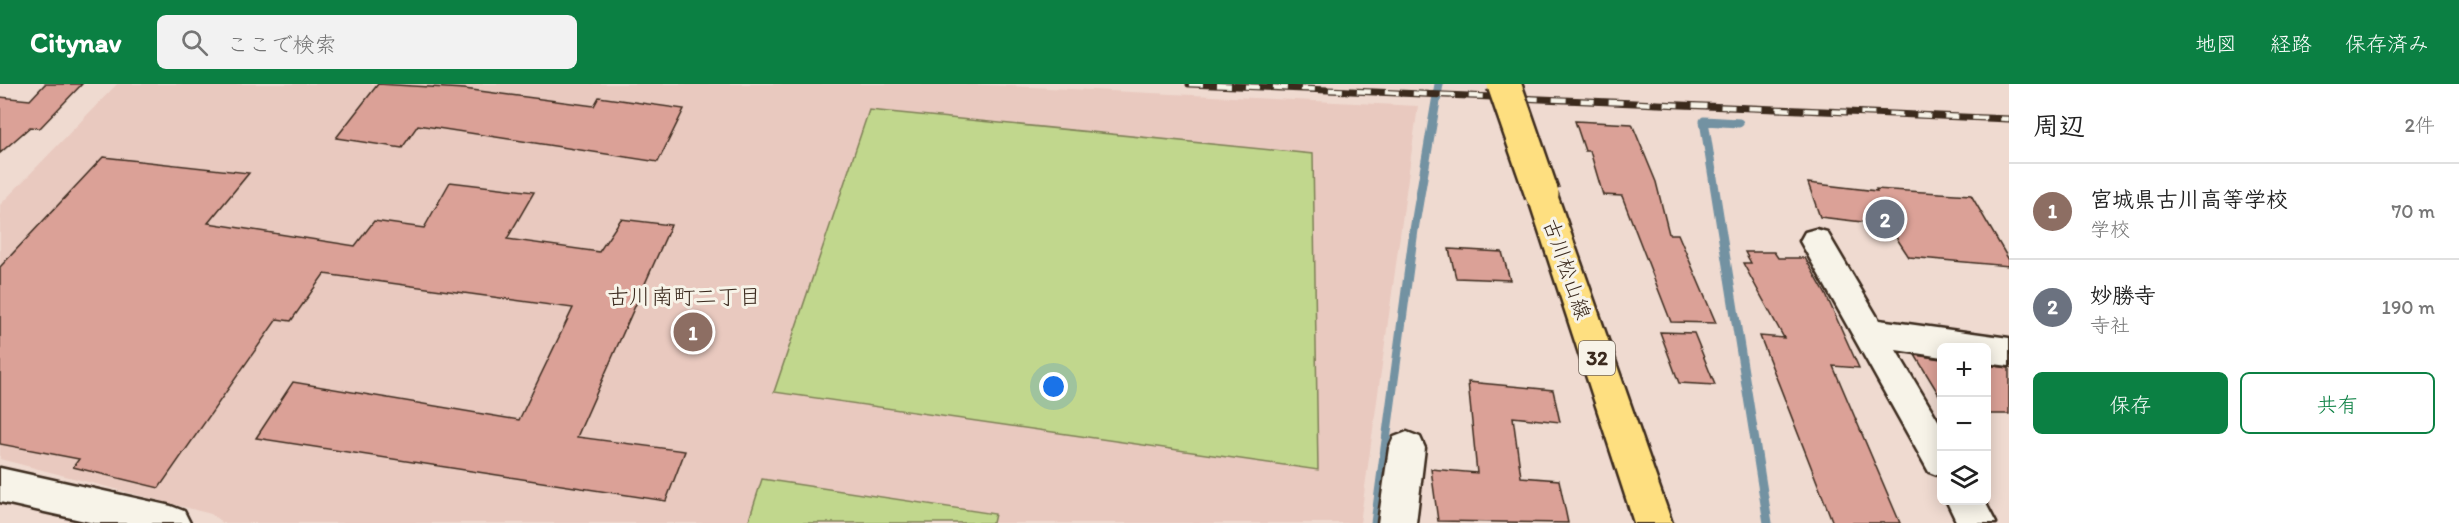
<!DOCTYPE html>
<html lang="ja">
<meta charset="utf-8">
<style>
body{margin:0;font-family:Itim,"Klee One",sans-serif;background:#f2f2f2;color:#222}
.controls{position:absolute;right:18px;bottom:18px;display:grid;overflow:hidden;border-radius:9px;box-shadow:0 3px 15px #0003}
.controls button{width:54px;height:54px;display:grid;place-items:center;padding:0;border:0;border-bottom:2px solid #e0e0e0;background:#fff;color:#222;font:30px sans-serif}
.you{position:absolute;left:1054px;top:303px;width:21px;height:21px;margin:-15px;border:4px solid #fff;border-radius:50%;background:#1a73e8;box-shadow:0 0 0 9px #1a73e833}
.badge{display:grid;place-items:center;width:39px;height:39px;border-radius:50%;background:#0b8043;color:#fff;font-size:20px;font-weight:700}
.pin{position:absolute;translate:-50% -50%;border:3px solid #fff;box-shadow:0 2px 6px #0006}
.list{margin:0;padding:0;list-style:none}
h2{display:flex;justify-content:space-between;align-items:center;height:78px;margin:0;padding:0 24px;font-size:26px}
h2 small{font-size:20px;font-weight:400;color:#767676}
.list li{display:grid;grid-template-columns:39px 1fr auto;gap:18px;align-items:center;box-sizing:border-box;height:96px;padding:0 24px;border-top:2px solid #e0e0e0}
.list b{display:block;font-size:22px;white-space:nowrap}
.list p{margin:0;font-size:20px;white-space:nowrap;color:#767676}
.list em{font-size:20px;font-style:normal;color:#767676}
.actions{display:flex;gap:12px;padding:18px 24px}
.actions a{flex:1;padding:14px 0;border:2px solid #0b8043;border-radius:9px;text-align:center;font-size:21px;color:#0b8043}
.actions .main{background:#0b8043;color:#fff}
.icon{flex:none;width:33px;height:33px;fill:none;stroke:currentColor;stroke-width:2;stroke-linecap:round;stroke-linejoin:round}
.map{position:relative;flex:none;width:2009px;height:439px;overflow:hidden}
header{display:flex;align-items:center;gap:36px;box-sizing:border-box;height:84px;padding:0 30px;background:#0b8043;color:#fff}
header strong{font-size:28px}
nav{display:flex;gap:33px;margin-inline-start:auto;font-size:21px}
.search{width:420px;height:54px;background:#f2f2f2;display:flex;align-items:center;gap:15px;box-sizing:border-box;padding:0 21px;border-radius:9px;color:#767676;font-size:22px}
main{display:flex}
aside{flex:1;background:#fff}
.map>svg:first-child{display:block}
.built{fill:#e9c9bf}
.green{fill:#c1d78d;stroke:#7e8056;stroke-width:1.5}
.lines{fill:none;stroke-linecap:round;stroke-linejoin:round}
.stream{stroke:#7392a2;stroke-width:9}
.building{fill:#dba197;stroke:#3b2a1e;stroke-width:1.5}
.minor-casing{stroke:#3b2a1e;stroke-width:5}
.major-casing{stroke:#3b2a1e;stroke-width:5}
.minor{fill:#f7f3e8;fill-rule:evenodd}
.major{fill:#fedf80;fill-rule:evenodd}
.rail-casing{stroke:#3b2a1e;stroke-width:7}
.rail{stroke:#f7f3e8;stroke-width:4.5;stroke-dasharray:14;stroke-linecap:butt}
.major-bridge-casing{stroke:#3b2a1e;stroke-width:38;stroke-linecap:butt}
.major-bridge{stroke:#fedf80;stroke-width:33}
.labels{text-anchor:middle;stroke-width:6;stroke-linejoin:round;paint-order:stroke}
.shield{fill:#f7f3e8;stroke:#73665b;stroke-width:1.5}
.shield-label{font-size:20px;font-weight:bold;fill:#3b2a1e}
.street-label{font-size:21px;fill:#3b2a1e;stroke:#f7f3e8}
.neighbourhood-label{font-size:22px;fill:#3b2a1e;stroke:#f7f3e8}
</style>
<header>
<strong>Citynav</strong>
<div class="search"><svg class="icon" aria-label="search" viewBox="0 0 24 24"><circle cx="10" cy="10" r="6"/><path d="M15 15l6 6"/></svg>ここで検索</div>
<nav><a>地図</a><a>経路</a><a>保存済み</a></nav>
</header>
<main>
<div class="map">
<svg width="2009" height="439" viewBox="0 0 2009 439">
<rect width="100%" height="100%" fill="#efdad0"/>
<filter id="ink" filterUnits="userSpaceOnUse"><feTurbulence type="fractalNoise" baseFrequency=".0167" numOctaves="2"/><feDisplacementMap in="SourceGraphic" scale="12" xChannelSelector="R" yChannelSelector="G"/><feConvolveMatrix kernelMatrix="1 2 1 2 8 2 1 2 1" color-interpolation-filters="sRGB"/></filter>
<g filter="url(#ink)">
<path class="built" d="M117,0h849l452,22 -58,417h-1137l-12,-9 -211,-55v-254z"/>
<path class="green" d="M869,26l444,44 5,316 -544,-78z
M762,395l233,35 -2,9h-245z"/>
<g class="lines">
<path class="stream" d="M1739,39l-35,-2 64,402
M1375,439l39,-293 25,-146"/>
</g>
<path class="building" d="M45,0h37l-42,44 -10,-1 -30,26v-56l30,3z
M378,0l86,5 130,17 5,-9 85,12 -26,53 -240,-37 -16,23 -66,-10z
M1575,37l57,3 24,58 13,52h9l38,89 -45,-1 -49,-126 -19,-1 -13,-44h-5z
M103,73l146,16 -41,50 147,23 19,-25 50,7 26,-46 84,10 -27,47 92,13 22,-33 50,6 -94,212 108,14 -19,50 -410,-63 37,-56 226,38 54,-112 -249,-34 -33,47 -14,-2 -118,169 -86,-21 6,-8 -79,-15v-177z
M1808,99l69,8 -1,-2 95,6 38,65v6l-100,-9 -21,-32 -68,-8z
M1449,165l53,3 8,28 -54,-2z
M1745,168h29l4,6h27l21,37 33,73 -26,-2 67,157h-67l-73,-187 24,2 -41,-75h8z
M1660,248l34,1 21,52 -36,-2z
M1915,271l26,4v39z
M1986,281l23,3v46h-23z
M1468,298l85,8 7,32 -47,-5 8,60 38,3 9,43 -130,-2 -7,-52 46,4z"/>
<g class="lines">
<defs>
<path id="minor" d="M1816,145l11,3 52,88 130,18v28l-23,-3v-15h-44v9l-46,-7 46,77v50l-13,-5 -129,-231 5,-9z
M1407,348l13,5 5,11 -9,75h-38l11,-75 5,-11z
M0,384l171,38 13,5 6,12h-96l-94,-21z
M1946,416h38l12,23h-39z"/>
<path id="major" d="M1542,99l11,3 4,8 115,329h-38l-107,-329 4,-8z"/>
</defs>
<use href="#minor" class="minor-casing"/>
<use href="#major" class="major-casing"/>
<use href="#minor" class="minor"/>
<use href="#major" class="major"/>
<defs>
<path id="rail" d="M1189,0l820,35"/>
</defs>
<use href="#rail" class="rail-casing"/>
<use href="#rail" class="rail"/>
<defs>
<path id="major-bridge" d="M1504,0l38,110"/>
</defs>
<use href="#major-bridge" class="major-bridge-casing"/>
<use href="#major-bridge" class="major-bridge"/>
</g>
</g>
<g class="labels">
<rect class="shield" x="1579" y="257" width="36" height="34" rx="4.5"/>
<g class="shield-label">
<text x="1597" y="281">32</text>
</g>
<g class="street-label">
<text transform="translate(1567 185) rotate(71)" y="7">古川松山線</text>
</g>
<g class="neighbourhood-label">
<text x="684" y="220">古川南町二丁目</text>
</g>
</g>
</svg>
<div class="controls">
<button>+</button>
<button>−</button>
<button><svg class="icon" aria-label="layers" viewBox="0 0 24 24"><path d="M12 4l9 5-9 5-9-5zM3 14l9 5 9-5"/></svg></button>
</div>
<div class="you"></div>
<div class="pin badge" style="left:693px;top:248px;background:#8d6e63">1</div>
<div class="pin badge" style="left:1885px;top:135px;background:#6b7280">2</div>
</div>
<aside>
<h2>周辺<small>2件</small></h2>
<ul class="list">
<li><span class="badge" style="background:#8d6e63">1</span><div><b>宮城県古川高等学校</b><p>学校</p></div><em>70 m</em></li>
<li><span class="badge" style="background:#6b7280">2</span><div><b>妙勝寺</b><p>寺社</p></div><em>190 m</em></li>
</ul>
<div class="actions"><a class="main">保存</a><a>共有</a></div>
</aside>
</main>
